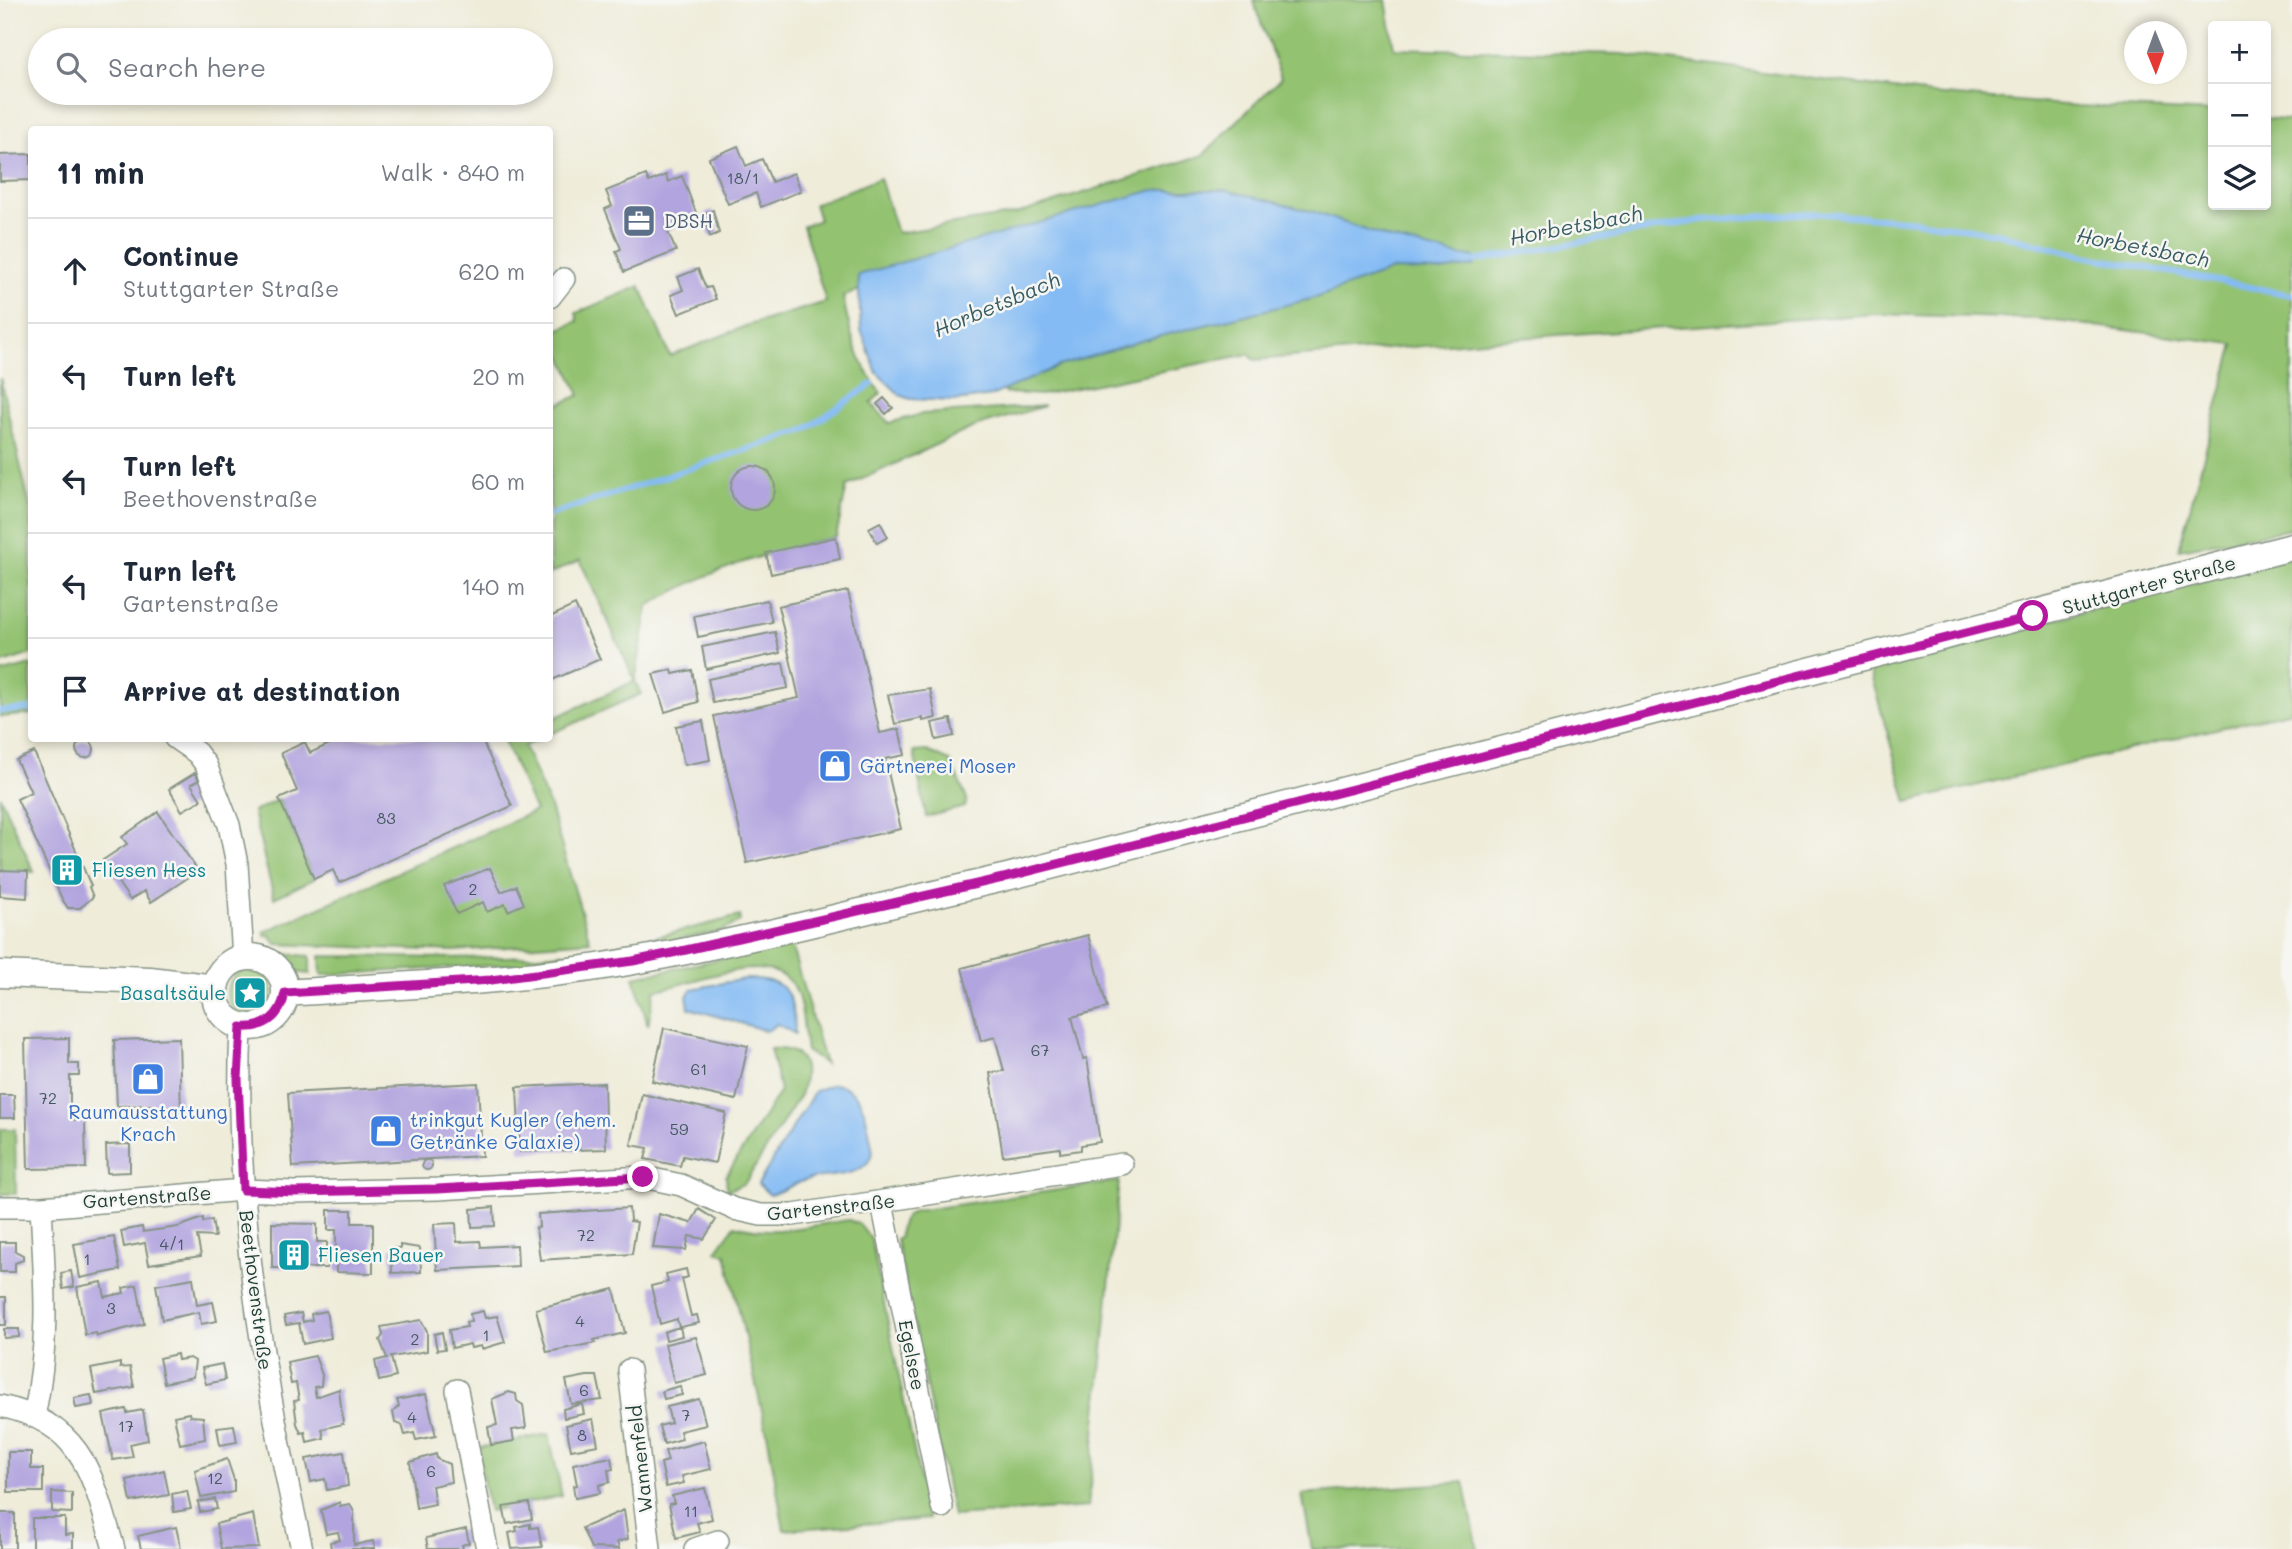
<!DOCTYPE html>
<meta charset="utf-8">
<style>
body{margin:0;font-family:Mali,sans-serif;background:#f6f6f7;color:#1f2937}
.controls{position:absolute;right:21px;top:21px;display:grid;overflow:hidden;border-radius:7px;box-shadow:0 4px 10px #0003}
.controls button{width:63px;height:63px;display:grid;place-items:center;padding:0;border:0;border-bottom:2px solid #e0e1e3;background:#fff;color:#1f2937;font:35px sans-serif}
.compass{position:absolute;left:2124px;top:21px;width:63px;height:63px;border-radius:50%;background:#fff;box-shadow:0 4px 10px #0003;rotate:179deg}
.stop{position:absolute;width:21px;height:21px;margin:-16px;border:5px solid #b5179e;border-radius:50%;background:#fff}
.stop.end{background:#b5179e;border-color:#fff;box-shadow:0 2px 7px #0008}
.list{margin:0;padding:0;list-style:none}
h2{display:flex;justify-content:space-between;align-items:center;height:91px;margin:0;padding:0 28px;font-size:30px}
h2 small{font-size:23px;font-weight:400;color:#747a83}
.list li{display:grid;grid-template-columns:46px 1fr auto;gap:21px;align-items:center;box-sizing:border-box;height:105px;padding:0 28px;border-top:2px solid #e0e1e3}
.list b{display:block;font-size:26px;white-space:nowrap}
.list p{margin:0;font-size:23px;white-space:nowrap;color:#747a83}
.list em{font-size:23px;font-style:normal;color:#747a83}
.icon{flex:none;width:38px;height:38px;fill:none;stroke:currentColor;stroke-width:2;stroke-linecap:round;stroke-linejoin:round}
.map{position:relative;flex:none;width:2292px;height:1549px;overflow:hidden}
.search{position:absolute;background:#fff;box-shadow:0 4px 10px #0003;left:28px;top:28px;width:525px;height:77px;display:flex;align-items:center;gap:18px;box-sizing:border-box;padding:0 24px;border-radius:38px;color:#747a83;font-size:26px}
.panel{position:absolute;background:#fff;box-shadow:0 4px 10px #0003;left:28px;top:126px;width:525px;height:616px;border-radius:7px}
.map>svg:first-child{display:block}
.green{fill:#93c271;stroke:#598052;stroke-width:2}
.water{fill:#84bbf4;stroke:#527c94;stroke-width:2}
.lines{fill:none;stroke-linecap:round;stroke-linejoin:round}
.stream{stroke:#84bbf4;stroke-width:6}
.building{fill:#b2a5df}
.minor-casing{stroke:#879486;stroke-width:24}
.tertiary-casing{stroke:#879486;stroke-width:29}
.minor{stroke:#fff;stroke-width:21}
.tertiary{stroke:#fff;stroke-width:26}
.route{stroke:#b5179e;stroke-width:9}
.labels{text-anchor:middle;stroke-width:5;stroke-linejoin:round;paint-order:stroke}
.number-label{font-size:16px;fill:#44575f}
.service-label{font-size:19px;fill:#4e5e75;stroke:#f6f6f2;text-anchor:start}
.street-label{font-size:19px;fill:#1f3d34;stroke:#f6f6f2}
.shop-label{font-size:19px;fill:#366cbe;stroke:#f6f6f2;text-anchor:start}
.culture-label{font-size:19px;fill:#0d838f;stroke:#f6f6f2;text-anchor:start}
.water-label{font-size:21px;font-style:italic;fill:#385c64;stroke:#f6f6f2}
</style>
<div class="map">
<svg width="2292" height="1549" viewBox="0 0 2292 1549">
<rect width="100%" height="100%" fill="#f6f6f2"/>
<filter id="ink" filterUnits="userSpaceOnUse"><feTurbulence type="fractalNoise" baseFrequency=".0143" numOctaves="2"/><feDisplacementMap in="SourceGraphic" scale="14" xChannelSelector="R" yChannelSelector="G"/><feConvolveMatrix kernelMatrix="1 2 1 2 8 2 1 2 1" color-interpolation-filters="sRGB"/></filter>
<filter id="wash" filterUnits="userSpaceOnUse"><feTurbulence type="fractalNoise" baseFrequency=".00686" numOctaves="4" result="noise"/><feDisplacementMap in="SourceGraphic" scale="28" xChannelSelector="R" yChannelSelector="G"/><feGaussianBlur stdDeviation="1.57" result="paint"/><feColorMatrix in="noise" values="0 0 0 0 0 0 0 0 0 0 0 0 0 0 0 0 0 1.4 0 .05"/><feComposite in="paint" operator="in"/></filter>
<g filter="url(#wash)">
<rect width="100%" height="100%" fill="#efecd9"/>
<path class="green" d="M1253,0h133l8,48 228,6 310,40 145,12 136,6v93h53v-87l26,3v408l-113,20 55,-205 -194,-25 -163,-5 -319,21 -304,25 -5,-6 -208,41 -34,-2 -78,-30 54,26 7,7 -34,5 -95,-112 -18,8c8,41 13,62 38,96l-10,10 18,20 33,-9 123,-8 -71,21 -127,59 -11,51c-67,15 -129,33 -188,69l-13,76 6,12 -91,40v-14l85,-39 -55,-121 -30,14v-166l30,-13 -29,-62 27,-12 -2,-8 64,-27 30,70 76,-30 80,-24 -23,-76 16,-6 -5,-16 66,-26 17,55 120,-19 186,-59 78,-77z
M0,378l31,133v143l-31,10z
M2292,557v154l-385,91 -38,-134z
M31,665v49l-31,3v-44z
M509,739h31l-16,7 26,61 40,134 -136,10 -178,-7 -6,-9 -4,1 -2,-4 271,-121 -31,-70z
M927,751l23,10 17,38 -2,8 -39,10 -12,-65z
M0,796l34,76 -34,-1z
M279,799l35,80 -40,19 -21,-86z
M740,916v5l-17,10 -165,31 -237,13 -1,-19c84,0 168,6 252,-4 57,-7 112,-22 168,-36z
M791,944l34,120 -19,-13c-3,-18 -2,-38 -8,-55 -18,-55 -106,-10 -143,-6l-7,35 -14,-48z
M264,947l17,7 29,2v18l-18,-2z
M227 993a23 23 0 1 1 46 0a23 23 0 1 1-46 0Z
M770,1049c34,-2 40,16 30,46l-55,88 -18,8 -1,-15 54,-85z
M0,1129h15l1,65h-16z
M1119,1181l-31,326 -135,9 -57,-277 4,-2c-1,-12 4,-22 15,-26z
M849,1220l10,4 12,15 57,280 -144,11 -17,-97 -41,-179 -10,-3 19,-26c39,12 74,0 114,-5z
M549,1434l13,62 -73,15 -12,-63z
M1464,1482l14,67h-166l-10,-55z"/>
<path class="water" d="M1153,190h73l88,22 77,27 69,17h13l4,5 -4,5 -32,5 -49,-1 -77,28 -171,42 -85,26 -68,30 -36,5 -45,-2 -10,-4 -23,-22 -16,-43 -3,-55z
M744,979c44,-1 49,13 51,55l-18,-10 -10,7 -78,-23 -2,-12 5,-7z
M833,1084c34,4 34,40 40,68 -8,28 -43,21 -67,28 -13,4 -24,11 -36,15l-12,-11 57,-93z"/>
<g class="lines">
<path class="stream" d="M1469,262l233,-42 112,-7 103,8 79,12 88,23 208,39
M550,515l255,-85 67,-46
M0,711l32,-2"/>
</g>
<g id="blocks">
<path class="building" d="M738,146l8,20 16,-7 10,23 22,-9 7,18 -40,16 -5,-14 -28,11 -19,-46z
M31,154v26l-31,1v-26z
M646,175l3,7 17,-7 2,7 14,-6 16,42 -31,12 9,21 -52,21 -8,-21 5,-2 -16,-40 7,-3 -6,-15z
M713,210l6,23 -9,4 -6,-23z
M698,269l8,19 5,-1 5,12 -37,15 -8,-19 12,-5 -5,-13z
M884,398l9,10 -7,6 -9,-10z
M731 488a22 22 0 1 1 44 0a22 22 0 1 1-44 0Z
M880,522l8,15 -11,6 -8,-15z
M836,537l4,22 -69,15 -5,-21z
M848,591l32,142 19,-4 6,26 -20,4 16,70 -154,34 -33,-147 85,-18 -21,-92z
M767,600l5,22 -74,15 -4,-21z
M575,605l25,54 -50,22v-64z
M775,632l5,21 -74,16 -4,-22z
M783,663l5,25 -75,15 -5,-24z
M672,670l1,4 19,-4 6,32 -33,10 -12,-38z
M930,689l6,29 -13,3v-3l-28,6 -7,-29z
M951,719l3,17 -18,4 -4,-17z
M703,721l7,39 -26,5 -8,-39z
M343,738h138l31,68 -173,77 -6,-13 -19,9 -35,-80 18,-8 -16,-38 24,-11 5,11z
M76 749a9 9 0 1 1 18 0a9 9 0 1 1-18 0Z
M34,752l57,134 -2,1 4,10 -13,11h-12l-6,-9 -45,-100 14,-7 -15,-32z
M195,773l4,7 -8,4 10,16 -19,11 -13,-22z
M158,812l40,59 -47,31 -7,-11 -14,9 -27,-40 24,-16 -5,-7z
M490,868l11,24 15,-6 8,18 -16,7 -3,-7 -18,8 -4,-10 -26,12 -13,-28z
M0,870l28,1 -1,27 -27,-2z
M1088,935l19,73 -35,9 11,42 4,-1 13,84 -19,3v5l-21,3v-5l-57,8 -13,-83 14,-2 -9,-34 -14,4 -19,-73z
M664,1028l84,18 -12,54 -84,-19z
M69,1038v26h10v12h-9v44l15,-1 1,49 -58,1 -3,-130z
M179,1038l2,76h-24l-1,-9 -39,1 -3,-66z
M478,1083l4,73 -189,11 -5,-74z
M604,1083l2,66 -86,3 -3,-65z
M642,1094l84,19 -11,50 -32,-7 -3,10 -35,-7 3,-11 -17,-3z
M0,1095h14l1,23h-15z
M130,1144v28l-23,1 -1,-28z
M422 1165a5 5 0 1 1 10 0a5 5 0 1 1-10 0Z
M494,1207l1,19 -23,1 -1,-18z
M629,1208l1,13 7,1 -5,32 -92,6 -4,-32 3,-1 -1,-13z
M699,1209l17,11 -12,19 -15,-3 -3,14 -33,-2 6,-34 32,9z
M328,1210h24v13h21v50l-37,-1v-42h-8z
M203,1218v4l9,-2 3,17 -18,-1 4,20 -52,8 -4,-21 -21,4 -3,-16 21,-4 1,5 35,-5z
M272,1223l45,1v18h10v26h-55z
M456,1223l1,19 23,-1 1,6 36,-2 1,21 -81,4 -3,-46z
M114,1237l6,33 -40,8 -6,-34z
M0,1242h15v9l8,4v5l-8,3v9h-15z
M400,1245l20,3 1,24 -29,1 -1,-25h9z
M686,1269l2,8 -6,2 9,37 6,-1 2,8 -19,4 2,9 -16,4 -2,-8 15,-5 -2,-8 -17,5 -9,-38 17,-4 -2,-8z
M71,1271l3,16 -11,2 -2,-16z
M193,1278l4,27 16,-3 4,19 -16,3 -2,-12 -37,8 -6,-35z
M102,1282l3,15 19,-4 -1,-5 14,-3 7,39 -47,12 -1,-3 -11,2 -8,-48z
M614,1289l11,44 -31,7 1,3 -48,9 -11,-43z
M0,1297h6v28h-6z
M326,1311l5,27 -28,6 -4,-21 -13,2 -2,-9 17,-3 2,9 9,-2 -1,-6z
M483,1311l2,7 12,-2 8,26 -23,7 -1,-3 -10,2 -1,-4 -18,4 -3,-18 18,-3 -1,-5 5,-1 -1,-7z
M421,1320l6,11v20l-36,6 5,20 -17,4 -4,-20 12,-3 -7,-18 3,-5 -2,-8z
M4,1329h15v8l-15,1z
M442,1332l3,17 -8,1 -3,-16z
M696,1337l11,38 -33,8 -9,-39z
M177,1354l1,6 12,-2 5,3 -2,16 -29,6 -5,-25z
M315,1356l7,19 -1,11 -7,1 2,10 23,-8 4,35 -21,5 2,9 -17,4 -2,-10 -4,1 -4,-9 -3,-23 5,-1 -3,-17 -5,1 -4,-22z
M120,1363v5l10,-1 4,20 -38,7 -5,-25z
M222,1364l3,16 -19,4 -4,-16z
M587,1376h10l5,24 -31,4 -5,-24z
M680,1386l2,9 -18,4 -2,-8z
M509,1392l7,2 1,7 6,4 3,23 -14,2 2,11 -23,4 -3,-18 9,-2 -5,-26z
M426,1394l10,42 -20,4 -2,-7 -9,2 -3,-10 -7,-2 -2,-11 6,-6 -2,-6z
M91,1395l2,10 -17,3 -2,-10z
M699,1399l7,26 -26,6 2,8 -18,5 -5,-18 12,-3 -4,-16z
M582,1404l2,10 -20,4 -1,-9z
M126,1409l1,4 16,-3 5,30 -18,4 3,13 -20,3 -10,-46z
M189,1413l1,3 13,1 2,22 -25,5 -6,-28z
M593,1419l5,26 -27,5 -5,-25z
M234,1425l3,17 -17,3 -3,-18z
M704,1441l7,28 -29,7 2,7 -18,4 -5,-24 7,-2 -3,-10z
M8,1452h23v17h12v23h-35z
M344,1452l4,34 -21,4 -2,-11 -14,3 -5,-23z
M436,1454l1,5 12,5 2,18 -19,4 3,18 -19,4 -6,-46z
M606,1458h5l2,11 -5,1 2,12 -11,3 1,8 -25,5 -2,-12 4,-1 -4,-21z
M227,1459l7,21v12l-33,6 -6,-28z
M164,1470l5,25 -38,7 -4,-22z
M705,1488l7,31 -15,4 3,9 -24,6 -7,-34 5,-1 -2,-7z
M187,1491l4,18 -17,3 -2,-18z
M52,1492l20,1v20l-20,-1z
M215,1499l2,10 -17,3 -2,-10z
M340,1502v4l10,-2 4,8v33l19,-4 2,8h-44l-1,-7 10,-2 -2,-8 -12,2 -5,-24z
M529,1503l3,16 -25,5 -4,-17z
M624,1510l4,29 -11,3 2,7 -28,-1 -9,-20z
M0,1513h15v36h-15z
M253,1514l6,34 -38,1 -5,-25z
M32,1518h33v17l8,-1v15h-41z
M530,1524v4l8,-1 4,20 -30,2 -3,-16 8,-2 -1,-4z
M176,1527l5,22h-40l-3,-13z
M466,1529l3,14 -7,2 1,4h-35l-2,-11z"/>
</g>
</g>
<g filter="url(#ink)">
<use href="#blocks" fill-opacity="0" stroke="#879486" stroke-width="2"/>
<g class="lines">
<defs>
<path id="minor" d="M550,297l14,-18
M175,738l22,15 9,12 23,60 8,39 6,94
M241,1027c-8,176 22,350 61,522
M882,1203l60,304
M0,1207h41l202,-17 51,2 144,-3 205,-12 38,8 53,24 27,6h32l329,-51
M629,1370l21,179
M457,1390l30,159
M0,1406c84,17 93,71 114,143
M34,1417c16,-76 11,-133 7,-210
M695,1549l23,-8"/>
<path id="tertiary" d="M215 992a35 35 0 1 1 70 0a35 35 0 1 1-70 0Z
M0,974l150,6 65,8
M285,993c116,-8 234,-11 349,-32 124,-22 247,-55 369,-83l1289,-331"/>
</defs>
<use href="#minor" class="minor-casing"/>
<use href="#tertiary" class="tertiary-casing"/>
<use href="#minor" class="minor"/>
<use href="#tertiary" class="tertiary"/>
</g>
</g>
<g class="lines" filter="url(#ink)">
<path class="route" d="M643,1177l-205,12 -144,3 -51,-2 -5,-111 3,-52c23,2 40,-10 44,-34l206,-13 142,-19 44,-9 326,-74 1030,-262"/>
</g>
<defs>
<symbol id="office-square" viewBox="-11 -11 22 22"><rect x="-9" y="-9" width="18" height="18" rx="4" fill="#5c6f8a" stroke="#f6f6f2"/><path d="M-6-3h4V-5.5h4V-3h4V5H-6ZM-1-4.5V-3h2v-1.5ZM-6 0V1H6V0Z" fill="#fff"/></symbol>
<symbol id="shop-square" viewBox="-11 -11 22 22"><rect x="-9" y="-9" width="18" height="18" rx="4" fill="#3f7fe0" stroke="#f6f6f2"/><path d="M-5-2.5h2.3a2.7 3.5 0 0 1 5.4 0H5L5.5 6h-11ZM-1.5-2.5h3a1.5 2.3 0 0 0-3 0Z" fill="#fff"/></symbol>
<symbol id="building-square" viewBox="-11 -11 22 22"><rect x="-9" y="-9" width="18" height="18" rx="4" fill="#0f9aa8" stroke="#f6f6f2"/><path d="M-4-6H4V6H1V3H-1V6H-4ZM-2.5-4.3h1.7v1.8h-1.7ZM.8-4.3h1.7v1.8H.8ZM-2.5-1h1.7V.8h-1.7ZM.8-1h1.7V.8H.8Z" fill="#fff"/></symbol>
<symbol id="sight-square" viewBox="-11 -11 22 22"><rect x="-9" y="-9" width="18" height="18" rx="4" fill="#0f9aa8" stroke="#f6f6f2"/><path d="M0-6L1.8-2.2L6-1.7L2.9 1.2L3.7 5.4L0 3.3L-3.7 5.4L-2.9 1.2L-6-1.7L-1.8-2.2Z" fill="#fff"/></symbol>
</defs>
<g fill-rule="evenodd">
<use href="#office-square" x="620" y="202" width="38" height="38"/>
<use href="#shop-square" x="816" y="747" width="38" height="38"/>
<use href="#building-square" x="48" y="851" width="38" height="38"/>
<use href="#sight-square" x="231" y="974" width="38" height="38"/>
<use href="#shop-square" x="129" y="1060" width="38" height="38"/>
<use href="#shop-square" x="367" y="1112" width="38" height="38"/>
<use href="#building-square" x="275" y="1236" width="38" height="38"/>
</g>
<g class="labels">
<g class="number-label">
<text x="743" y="184">18/1</text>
<text x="386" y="824">83</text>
<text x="473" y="895">2</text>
<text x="1040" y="1056">67</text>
<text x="699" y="1075">61</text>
<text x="48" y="1104">72</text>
<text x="679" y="1135">59</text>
<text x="586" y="1241">72</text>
<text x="172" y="1250">4/1</text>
<text x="87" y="1265">1</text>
<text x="111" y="1314">3</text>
<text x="580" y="1327">4</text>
<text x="486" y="1341">1</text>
<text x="415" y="1345">2</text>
<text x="584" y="1396">6</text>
<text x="686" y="1421">7</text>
<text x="412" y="1423">4</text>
<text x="126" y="1432">17</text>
<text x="582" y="1441">8</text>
<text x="431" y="1477">6</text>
<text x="215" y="1484">12</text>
<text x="691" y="1517">11</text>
</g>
<g class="service-label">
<text x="664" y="228">DBSH</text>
</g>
<g class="street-label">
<text transform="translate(2149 585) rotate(-15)" y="7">Stuttgarter Straße</text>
<text transform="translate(147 1197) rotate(-4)" y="7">Gartenstraße</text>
<text transform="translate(831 1207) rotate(-6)" y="7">Gartenstraße</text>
<text transform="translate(256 1290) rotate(83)" y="7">Beethovenstraße</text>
<text transform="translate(912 1355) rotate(79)" y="7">Egelsee</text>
<text transform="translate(640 1459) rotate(-96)" y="7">Wannenfeld</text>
</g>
<g class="shop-label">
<text x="860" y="773">Gärtnerei Moser</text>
<text x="148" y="1119" text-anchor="middle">Raumausstattung<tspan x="148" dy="22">Krach</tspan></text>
<text x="410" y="1127">trinkgut Kugler (ehem.<tspan x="410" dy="22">Getränke Galaxie)</tspan></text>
</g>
<g class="culture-label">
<text x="92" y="877">Fliesen Hess</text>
<text x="226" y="1000" text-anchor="end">Basaltsäule</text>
<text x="318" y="1262">Fliesen Bauer</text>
</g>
<g class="water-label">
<text transform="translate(1576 226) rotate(-11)" y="7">Horbetsbach</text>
<text transform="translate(2143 248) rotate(11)" y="7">Horbetsbach</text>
<text transform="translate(997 305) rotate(-23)" y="7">Horbetsbach</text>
</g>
</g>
</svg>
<div class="controls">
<button>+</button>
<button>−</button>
<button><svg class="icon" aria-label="layers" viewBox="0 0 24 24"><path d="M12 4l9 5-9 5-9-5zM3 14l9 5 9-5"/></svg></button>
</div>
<svg class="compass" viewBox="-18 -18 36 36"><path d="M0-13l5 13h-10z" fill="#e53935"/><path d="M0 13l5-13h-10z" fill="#747a83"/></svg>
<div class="stop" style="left:2033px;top:616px"></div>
<div class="stop end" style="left:643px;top:1177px"></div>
<div class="search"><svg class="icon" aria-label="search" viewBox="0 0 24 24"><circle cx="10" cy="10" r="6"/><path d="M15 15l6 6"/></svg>Search here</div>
<section class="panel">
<h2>11 min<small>Walk · 840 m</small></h2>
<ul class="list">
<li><svg class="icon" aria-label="ahead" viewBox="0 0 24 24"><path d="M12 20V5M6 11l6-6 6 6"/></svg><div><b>Continue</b><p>Stuttgarter Straße</p></div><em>620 m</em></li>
<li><svg class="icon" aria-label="left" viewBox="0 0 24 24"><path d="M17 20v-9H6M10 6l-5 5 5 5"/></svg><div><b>Turn left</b></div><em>20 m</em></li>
<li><svg class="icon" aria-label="left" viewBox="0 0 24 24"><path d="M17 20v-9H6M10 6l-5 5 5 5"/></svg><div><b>Turn left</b><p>Beethovenstraße</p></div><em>60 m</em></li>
<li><svg class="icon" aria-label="left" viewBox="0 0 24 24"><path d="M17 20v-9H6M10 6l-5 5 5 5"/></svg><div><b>Turn left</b><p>Gartenstraße</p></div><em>140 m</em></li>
<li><svg class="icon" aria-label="arrive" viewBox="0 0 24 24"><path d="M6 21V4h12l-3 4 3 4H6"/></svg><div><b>Arrive at destination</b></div></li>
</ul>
</section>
</div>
